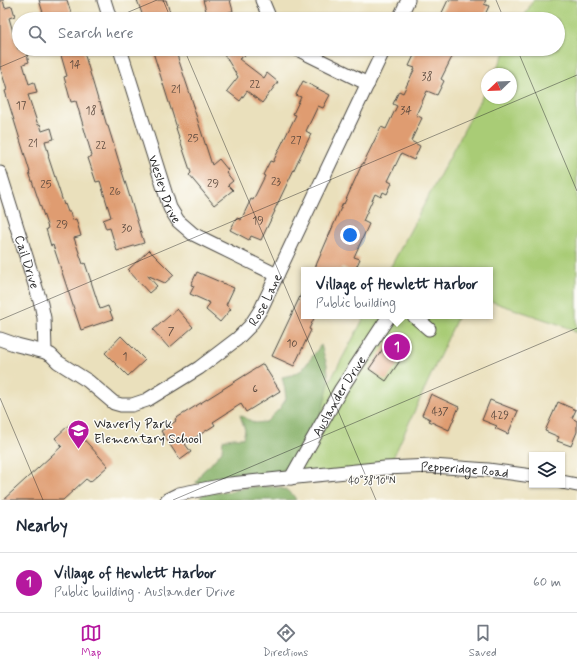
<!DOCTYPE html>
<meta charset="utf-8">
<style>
body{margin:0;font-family:Mynerve,sans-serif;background:#f6f6f7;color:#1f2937}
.controls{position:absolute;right:12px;bottom:12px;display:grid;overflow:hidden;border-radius:0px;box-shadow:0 1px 3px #0004}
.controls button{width:36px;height:36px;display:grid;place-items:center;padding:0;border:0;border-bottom:1px solid #e0e1e3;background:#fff;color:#1f2937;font:20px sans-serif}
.compass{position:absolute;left:481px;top:68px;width:36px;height:36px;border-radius:50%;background:#fff;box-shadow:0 1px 3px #0004;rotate:247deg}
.you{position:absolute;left:350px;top:235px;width:14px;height:14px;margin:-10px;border:3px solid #fff;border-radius:50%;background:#1a73e8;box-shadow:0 0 0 6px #1a73e833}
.badge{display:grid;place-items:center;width:26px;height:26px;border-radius:50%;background:#b5179e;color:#fff;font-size:13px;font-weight:700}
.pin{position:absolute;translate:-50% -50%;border:2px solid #fff;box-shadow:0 1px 4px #0006}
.popup{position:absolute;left:301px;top:267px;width:192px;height:52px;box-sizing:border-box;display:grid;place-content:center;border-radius:0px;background:#fff;filter:drop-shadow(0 1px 3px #0005);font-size:13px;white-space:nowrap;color:#747a83}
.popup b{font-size:15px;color:#1f2937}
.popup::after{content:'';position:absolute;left:50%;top:100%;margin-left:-8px;border:8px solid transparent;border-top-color:#fff}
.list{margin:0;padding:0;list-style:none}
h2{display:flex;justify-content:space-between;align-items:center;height:52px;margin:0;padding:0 16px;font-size:17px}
h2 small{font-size:13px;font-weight:400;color:#747a83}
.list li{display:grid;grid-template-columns:26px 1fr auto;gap:12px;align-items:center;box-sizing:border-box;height:60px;padding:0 16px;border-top:1px solid #e0e1e3}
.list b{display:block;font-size:15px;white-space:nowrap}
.list p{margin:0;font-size:13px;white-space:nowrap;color:#747a83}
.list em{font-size:13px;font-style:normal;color:#747a83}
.icon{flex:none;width:22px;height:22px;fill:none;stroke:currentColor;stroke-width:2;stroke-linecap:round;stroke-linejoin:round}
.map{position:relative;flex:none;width:577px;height:500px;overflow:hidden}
.search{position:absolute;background:#fff;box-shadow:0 1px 3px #0004;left:12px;right:12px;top:12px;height:44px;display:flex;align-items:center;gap:10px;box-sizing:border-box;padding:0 14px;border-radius:22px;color:#747a83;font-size:15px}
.sheet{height:112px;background:#fff}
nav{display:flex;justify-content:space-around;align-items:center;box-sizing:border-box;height:56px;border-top:1px solid #e0e1e3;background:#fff;font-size:11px;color:#747a83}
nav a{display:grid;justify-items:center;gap:2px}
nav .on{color:#b5179e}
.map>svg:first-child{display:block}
.green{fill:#a9cc76;stroke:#6a7c50}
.forest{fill:#86b067;stroke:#586e49}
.building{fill:#df9c71}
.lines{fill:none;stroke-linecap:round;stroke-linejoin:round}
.street-casing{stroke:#484641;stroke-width:15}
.street{stroke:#fff;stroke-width:13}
.ticks{fill:none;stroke:#2b2b2b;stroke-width:1;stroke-opacity:0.45}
.labels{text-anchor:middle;stroke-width:3;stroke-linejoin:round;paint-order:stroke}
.number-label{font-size:11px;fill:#58473c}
.street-label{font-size:13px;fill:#2b2b2b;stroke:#fdfcf7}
.poi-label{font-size:13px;fill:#2b2b2b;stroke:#fdfcf7;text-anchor:start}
.ticks-label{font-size:10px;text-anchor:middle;fill:#2b2b2b;stroke:#fdfcf7;stroke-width:3;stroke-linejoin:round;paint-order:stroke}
</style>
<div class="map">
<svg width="577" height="500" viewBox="0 0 577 500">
<rect width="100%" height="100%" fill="#fdfcf7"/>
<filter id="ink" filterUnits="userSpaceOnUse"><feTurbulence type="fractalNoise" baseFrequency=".025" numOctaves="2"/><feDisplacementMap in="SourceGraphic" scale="8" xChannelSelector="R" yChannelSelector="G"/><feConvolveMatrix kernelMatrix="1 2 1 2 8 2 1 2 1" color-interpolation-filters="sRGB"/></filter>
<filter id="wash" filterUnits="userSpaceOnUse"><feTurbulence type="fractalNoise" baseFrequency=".012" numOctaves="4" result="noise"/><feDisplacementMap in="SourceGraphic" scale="16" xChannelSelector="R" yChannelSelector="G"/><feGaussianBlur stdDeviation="0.9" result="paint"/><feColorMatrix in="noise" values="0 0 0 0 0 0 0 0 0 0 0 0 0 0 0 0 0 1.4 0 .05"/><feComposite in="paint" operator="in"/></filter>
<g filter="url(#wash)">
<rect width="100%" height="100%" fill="#eae0bc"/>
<path class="green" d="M533,0h44v333l-13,-7 -74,-25v-31h-101l98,-183v11h24v-24h-17l13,-25h51v-30h-35z
M365,316h93l-71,155 -110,8z"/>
<path class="forest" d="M321,345l6,20 2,17 -6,26 -19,40 -11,13 -12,10 -15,1 -8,3 -51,9 -11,-1 6,-11 8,-7 12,-14 1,-11 10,-2h10l2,-8 -5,-15 15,8 11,-1 14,-14 6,-9 -1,-9 -3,-13 10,-2 10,-5z
M249,487c16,0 39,-4 47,13h-97l3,-6 12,-2h13z"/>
<g id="blocks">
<path class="building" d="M0,0h3l2,8 7,-2 3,10 -6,2 9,31h7l4,13 -6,2 6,20 5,-2 3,11 -9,2 10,30 2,-1 2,7 9,-3 3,11 -9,2 4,15h-1l16,49 1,-1 3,8h2l2,8 4,-1 5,17 -7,2 9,26 2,-1 15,46 8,-3 5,13 -32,11 -28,-85 -2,1 -5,-17 2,-1 -19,-56h1l-25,-81 2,-1 -7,-23z
M39,0h28l6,19h-28z
M137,0h29l6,19h-28z
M203,0h27l3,11 -25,7z
M448,0h38l-2,4 5,2 -6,13h-44z
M69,49h14l16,54 1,-1 7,24h1l36,117 -27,8 -7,-23 -4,1 -3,-9 8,-3 -11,-36 -4,1 -8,-24 4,-2 -16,-55 -5,1 -7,-25 3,-1 -7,-24z
M152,49h23l19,57h-1l19,59 7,-6 9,11 -2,2 7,9 -5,4 5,5 -19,15 -25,-30 2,-2 -15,-45h1z
M221,49h34l-16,10 25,19 3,-5 11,9 -16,21 -15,-12 -7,10 -13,-10 11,-14z
M417,49h39l-15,30 3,2 -7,14 -10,-4 -11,24 6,3 -11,23 9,5 -6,14 -13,-6 -13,27 4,2 -5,11 -4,-2 -2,5 -6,-3 -12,27 6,3 -15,33 6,2 -5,11h-6l-7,-3 -2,3h-26l29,-67 1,1 18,-40h1l18,-37 5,2 11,-23 -4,-2 6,-13 4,2 12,-25 -6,-2z
M303,81l27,14 -7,13 -5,-2 -12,25 5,3 -37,77h1l-14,29 -10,-4 -2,4 -19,-10 7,-12 4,2 10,-21 2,1 12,-24 -2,-1 7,-14 3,1 23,-47 -3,-1 8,-17 -5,-2z
M149,250l25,25 -9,8 -18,-8 10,11 -8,7 -21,-23z
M197,272l37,16 -8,17 5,4 -11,13 -14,-12 4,-7 -20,-9 4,-8 -3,-1z
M304,288v28h11l-6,13 2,1 -17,36 -22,-10z
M177,309l16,18 -24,21 -16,-18z
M397,333l13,9 -6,9 2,1 -20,29 -17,-12 20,-29 2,2z
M121,336l24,24 -17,16 -23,-23z
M263,364l17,27 -34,21 -5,-8 -28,18 2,3 -30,19 6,8 -11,8 -19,-29 15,-10 -1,-2z
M431,394l28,13 -10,23 -20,-9 1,-2 -8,-4z
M490,400l28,11 -10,23 -13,-6 2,-2 -15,-6z
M558,402l18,8 -4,8 5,3v11l-6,14 -14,-5 2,-4 -14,-6z
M70,424l38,42 -18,16 -4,-3 -23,21h-60l59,-54 -7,-8z"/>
</g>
</g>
<g filter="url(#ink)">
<use href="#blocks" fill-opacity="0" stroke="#484641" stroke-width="1"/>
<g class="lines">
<defs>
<g id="street">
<path d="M104,0l6,19"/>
<path d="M262,0l8,19"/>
<path d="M399,19l9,-19"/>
<path id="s1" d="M120,49l50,159 8,13 15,13 84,41"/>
<path d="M297,49l71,35"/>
<path id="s2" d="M0,173l41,131 3,14 1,34"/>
<path d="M414,316l15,13"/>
<path id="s3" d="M0,339l17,6 28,7 6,3 7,7 30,19 26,22 7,2h11l15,-5 52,-32 38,-29 13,-13 11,-17 123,-260"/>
<path id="s4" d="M291,478l50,-89 48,-73"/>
<path d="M562,482l15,3"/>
<path id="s5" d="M167,500l12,-6 51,-10 155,-16 47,-2 56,4 44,6"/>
</g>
</defs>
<use href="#street" class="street-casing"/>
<use href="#street" class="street"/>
</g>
</g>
<path class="ticks" d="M163,0l8,19M496,0l8,19M112,19l45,-19M184,49l192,451M517,49l60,142M0,67l42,-18M0,320l577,-245M0,398l43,102M173,500l404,-172"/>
<defs>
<symbol id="school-pin" viewBox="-11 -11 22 30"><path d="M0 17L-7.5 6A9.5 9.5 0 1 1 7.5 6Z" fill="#b5179e" stroke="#fdfcf7"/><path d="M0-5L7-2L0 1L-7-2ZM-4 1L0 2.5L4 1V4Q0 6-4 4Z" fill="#fff"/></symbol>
</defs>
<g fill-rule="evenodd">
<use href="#school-pin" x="66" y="418" width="25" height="34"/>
</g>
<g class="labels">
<g class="number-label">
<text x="75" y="68">14</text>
<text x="427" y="80">38</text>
<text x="255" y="88">22</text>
<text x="176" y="93">21</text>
<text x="21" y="109">17</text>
<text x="91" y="114">18</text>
<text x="406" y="114">34</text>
<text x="193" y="142">25</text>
<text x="296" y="144">27</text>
<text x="33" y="147">21</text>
<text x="101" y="149">22</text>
<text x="276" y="185">23</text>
<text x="213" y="187">29</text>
<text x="46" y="188">25</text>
<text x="115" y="195">26</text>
<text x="258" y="224">19</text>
<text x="62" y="228">29</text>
<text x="127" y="232">30</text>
<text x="171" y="335">7</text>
<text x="292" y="347">10</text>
<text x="125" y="360">1</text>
<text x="255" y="392">6</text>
<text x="440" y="415">437</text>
<text x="500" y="419">429</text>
</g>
<g class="street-label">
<text dy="5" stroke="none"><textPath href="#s1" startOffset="147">Wesley Drive</textPath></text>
<text dy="5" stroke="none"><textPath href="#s2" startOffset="93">Cail Drive</textPath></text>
<text dy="5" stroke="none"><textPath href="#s3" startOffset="325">Rose Lane</textPath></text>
<text dy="5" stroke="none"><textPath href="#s4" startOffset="95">Auslander Drive</textPath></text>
<text dy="5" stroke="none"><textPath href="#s5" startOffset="301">Pepperidge Road</textPath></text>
</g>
<g class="poi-label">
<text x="94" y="428">Waverly Park<tspan x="94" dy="15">Elementary School</tspan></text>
</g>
</g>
<g class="ticks-label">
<text x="372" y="484">40°38'10"N</text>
</g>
</svg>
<div class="controls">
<button><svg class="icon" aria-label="layers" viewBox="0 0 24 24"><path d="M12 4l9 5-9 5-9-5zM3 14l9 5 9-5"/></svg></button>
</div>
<svg class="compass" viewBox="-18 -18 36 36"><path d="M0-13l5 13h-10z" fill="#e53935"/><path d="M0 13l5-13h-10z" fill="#747a83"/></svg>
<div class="you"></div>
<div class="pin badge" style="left:397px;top:347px">1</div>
<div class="popup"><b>Village of Hewlett Harbor</b>Public building</div>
<div class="search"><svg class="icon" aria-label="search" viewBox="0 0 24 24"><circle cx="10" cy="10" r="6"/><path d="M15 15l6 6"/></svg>Search here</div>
</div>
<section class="sheet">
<h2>Nearby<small></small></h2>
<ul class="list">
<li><span class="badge">1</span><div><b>Village of Hewlett Harbor</b><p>Public building · Auslander Drive</p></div><em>60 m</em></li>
</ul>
</section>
<nav>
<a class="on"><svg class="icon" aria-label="map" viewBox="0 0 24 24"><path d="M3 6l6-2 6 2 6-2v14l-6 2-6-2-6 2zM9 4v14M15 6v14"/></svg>Map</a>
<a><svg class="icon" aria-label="directions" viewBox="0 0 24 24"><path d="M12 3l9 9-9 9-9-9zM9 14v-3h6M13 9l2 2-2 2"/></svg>Directions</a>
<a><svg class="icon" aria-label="saved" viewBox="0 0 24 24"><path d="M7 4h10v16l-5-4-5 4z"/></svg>Saved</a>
</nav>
